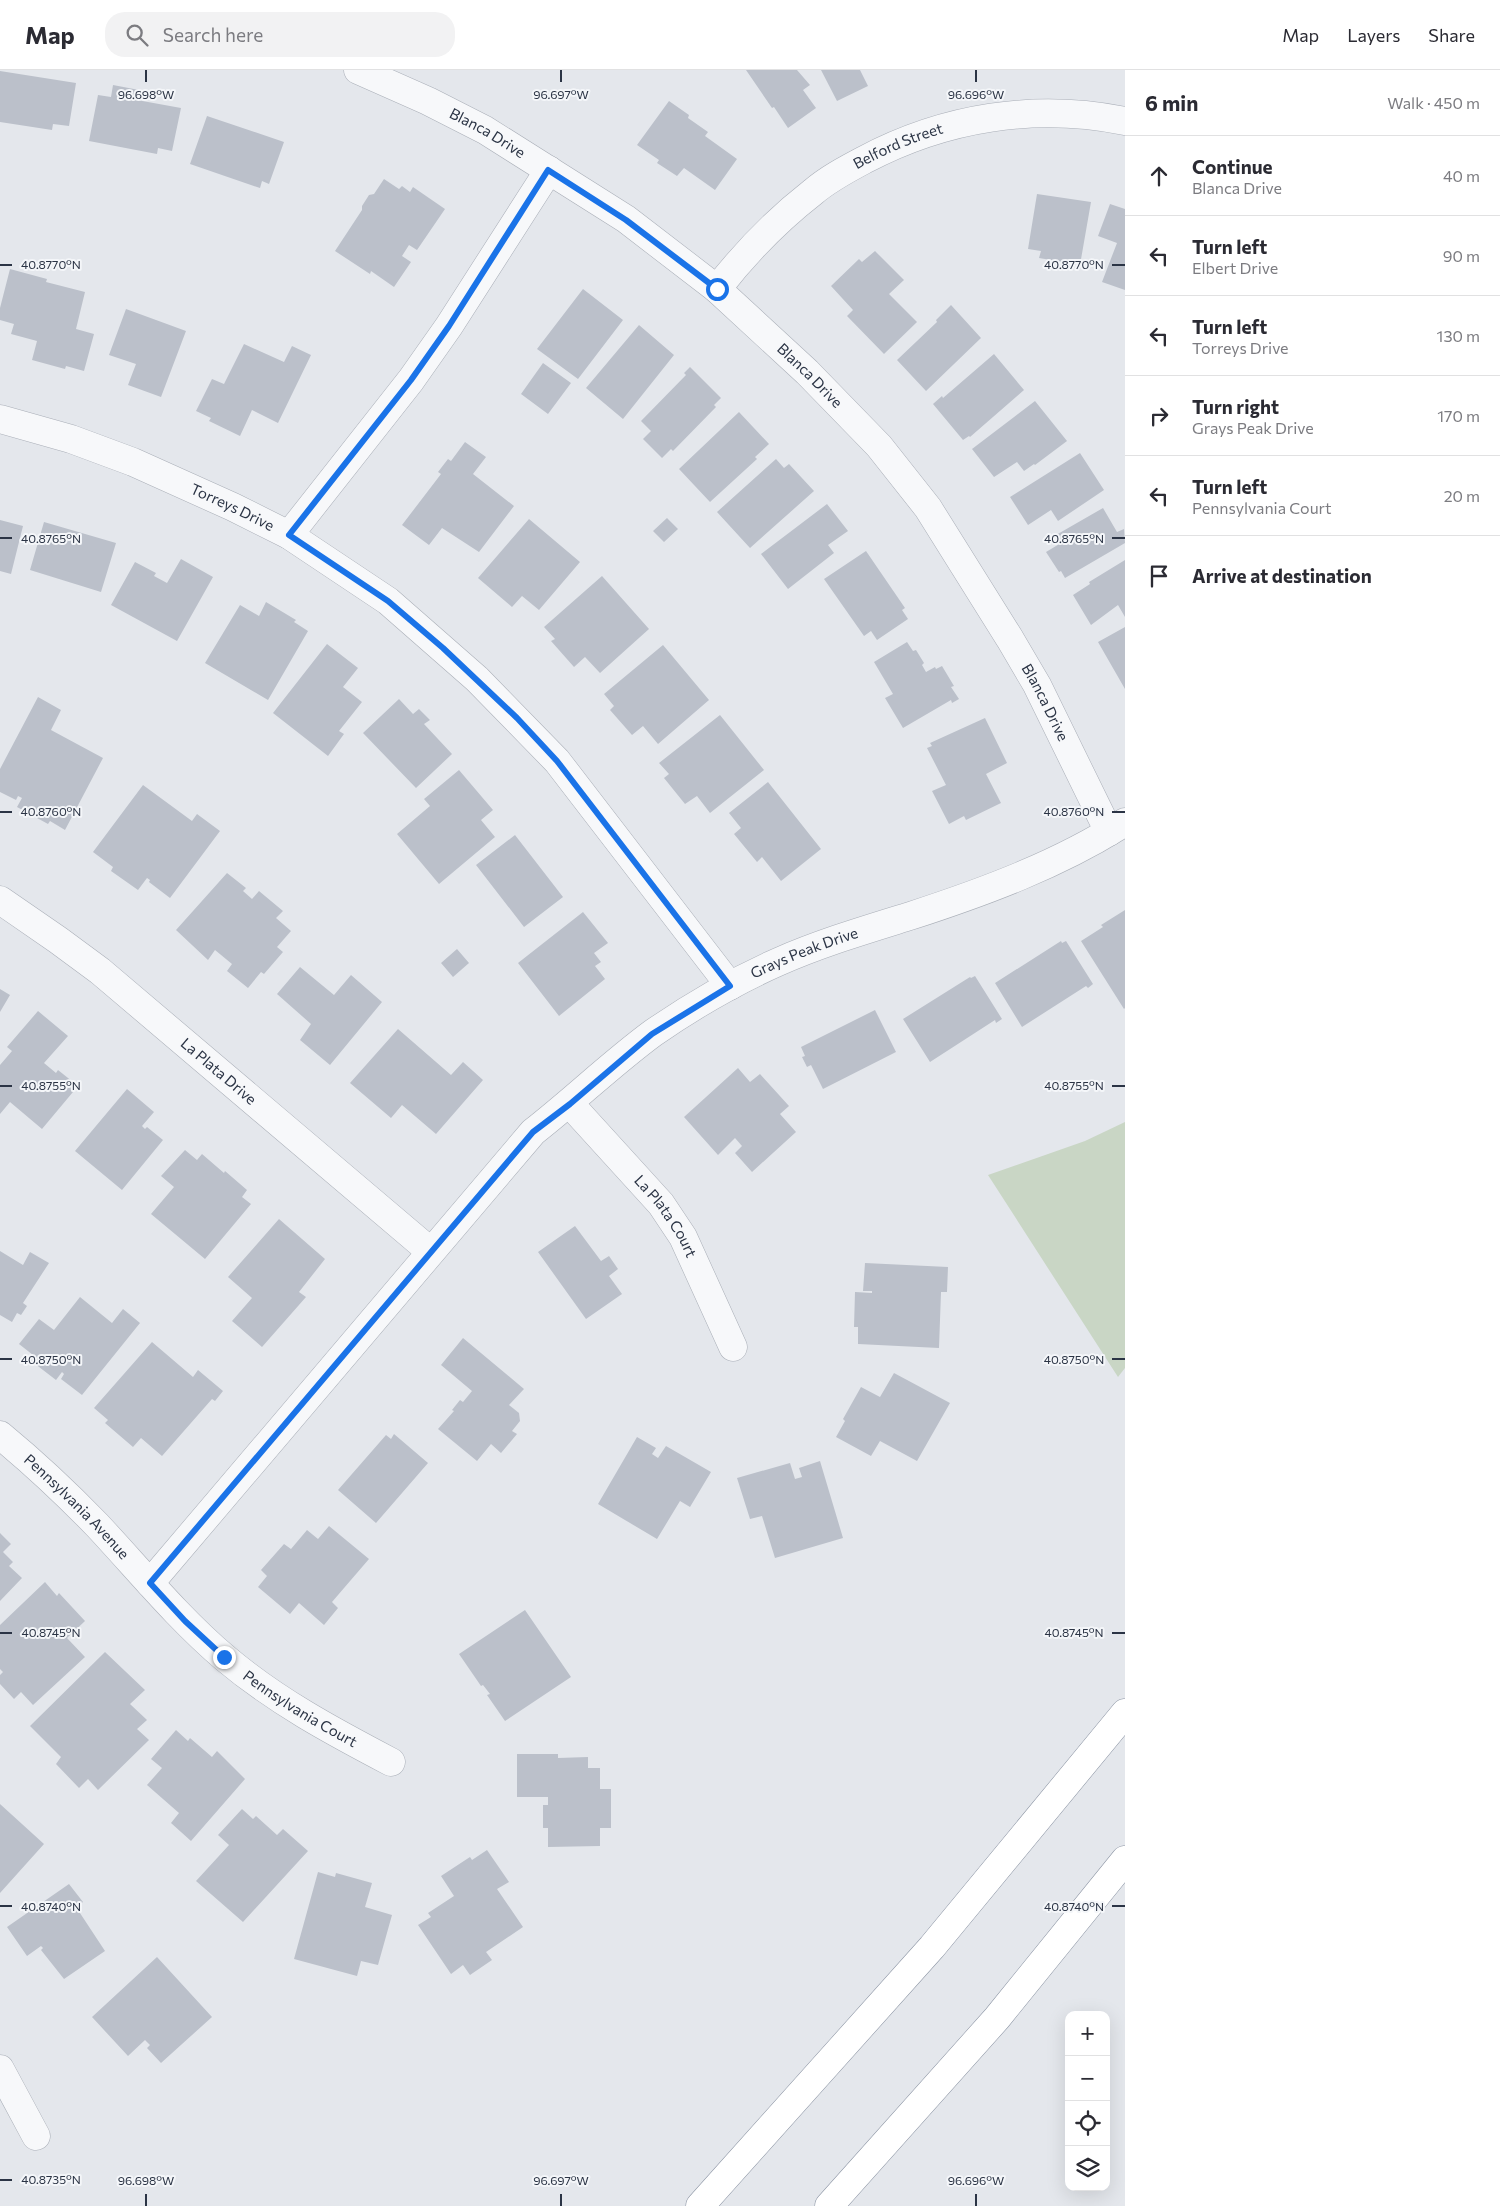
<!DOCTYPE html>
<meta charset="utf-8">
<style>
body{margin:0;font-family:Commissioner,sans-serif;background:#f2f2f3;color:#2b2b33}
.controls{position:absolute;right:15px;bottom:15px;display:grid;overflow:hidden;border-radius:10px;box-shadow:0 5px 20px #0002}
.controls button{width:45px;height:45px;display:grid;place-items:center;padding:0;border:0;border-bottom:1px solid #e1e1e2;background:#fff;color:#2b2b33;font:25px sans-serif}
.stop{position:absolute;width:15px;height:15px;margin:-11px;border:4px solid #1a73e8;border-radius:50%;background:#fff}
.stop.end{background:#1a73e8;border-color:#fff;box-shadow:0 1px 5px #0008}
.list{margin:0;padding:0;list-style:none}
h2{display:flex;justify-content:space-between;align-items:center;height:65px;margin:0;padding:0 20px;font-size:21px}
h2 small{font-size:16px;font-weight:400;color:#7c7c81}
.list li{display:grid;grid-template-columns:32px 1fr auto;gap:15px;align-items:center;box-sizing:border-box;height:80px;padding:0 20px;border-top:1px solid #e1e1e2}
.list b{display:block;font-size:19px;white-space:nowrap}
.list p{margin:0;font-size:16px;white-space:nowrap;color:#7c7c81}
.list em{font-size:16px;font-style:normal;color:#7c7c81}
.icon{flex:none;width:28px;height:28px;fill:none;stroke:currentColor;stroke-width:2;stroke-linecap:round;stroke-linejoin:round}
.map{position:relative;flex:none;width:1125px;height:2136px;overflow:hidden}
header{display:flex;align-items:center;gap:30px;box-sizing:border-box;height:70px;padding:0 25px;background:#fff;border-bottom:1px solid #e1e1e2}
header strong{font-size:24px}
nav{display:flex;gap:28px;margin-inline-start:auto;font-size:18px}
.search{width:350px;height:45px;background:#f2f2f3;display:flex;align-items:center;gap:12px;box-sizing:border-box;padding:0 18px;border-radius:20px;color:#7c7c81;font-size:19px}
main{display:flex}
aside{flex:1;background:#fff}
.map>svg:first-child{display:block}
.green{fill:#c9d6c5}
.building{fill:#bbc0ca}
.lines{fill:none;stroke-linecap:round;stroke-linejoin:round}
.minor-casing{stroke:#a9aeb7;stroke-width:29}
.highway-casing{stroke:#8b94a3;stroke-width:29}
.minor{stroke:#f7f8fa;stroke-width:28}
.highway{stroke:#fff;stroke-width:28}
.route{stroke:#1a73e8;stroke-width:6}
.ticks{fill:none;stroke:#2b3445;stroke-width:2}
.labels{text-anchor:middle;stroke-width:4;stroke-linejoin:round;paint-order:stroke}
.street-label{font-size:15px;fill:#2b3445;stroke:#f4f6f9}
.ticks-label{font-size:12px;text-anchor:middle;fill:#2b3445;stroke:#f4f6f9;stroke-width:4;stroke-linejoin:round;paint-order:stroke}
</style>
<header>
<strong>Map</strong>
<div class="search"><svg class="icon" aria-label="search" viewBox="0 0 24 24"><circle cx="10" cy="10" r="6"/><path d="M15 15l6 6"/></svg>Search here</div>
<nav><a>Map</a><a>Layers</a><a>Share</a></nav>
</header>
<main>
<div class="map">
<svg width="1125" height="2136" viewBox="0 0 1125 2136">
<rect width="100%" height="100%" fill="#e4e7ec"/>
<path class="green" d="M1125,1052v246l-7,9 -130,-202 97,-34z"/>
<path class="building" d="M746,0h51l13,15 -7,5 13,18 -28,20 -14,-21 -2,1z
M821,0h39l8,16 -31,15z
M0,1l76,12 -7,43 -16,-2 -1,6 -52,-8z
M113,15l26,5 -2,10 44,8 -9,43 -14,-3 -1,6 -68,-13 9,-46 13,2z
M669,31l20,14 -1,3 20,14 -3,4 32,23 -22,31 -31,-22 -7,8 -20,-13 2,-3 -22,-15z
M207,46l77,26 -15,42 -7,-3 -2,7 -70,-24z
M384,109l15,10 3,-3 8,6 3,-5 32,22 -28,41 -8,-5 -7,11 9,6 -17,25 -23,-16 -1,3 -35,-23 27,-41v-4l7,-11 5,-1z
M1037,124l54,8 -11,63 -41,-7 2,-7 -13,-2z
M1110,134l15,5v81l-23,-8 15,-39 -19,-7z
M875,181l29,29 -15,14 28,28 -33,32 -37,-38 6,-6 -22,-24 28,-27 3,3z
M10,199l37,10 -1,3 39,10 -9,37 18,5 -10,37 -18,-5 -1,3 -33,-9 5,-19 -26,-7 3,-10 -14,-4v-12z
M583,219l40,31 -45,59 -41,-30z
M951,235l30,33 -55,53 -29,-31 40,-38 -1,-2z
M126,239l60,22 -25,66 -33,-12 8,-21 -27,-9z
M639,255l35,30 -51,64 -37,-31z
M244,274l40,18 8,-16 19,9 -33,68 -26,-13 -12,26 -31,-15 2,-3 -15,-7 16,-32 12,5z
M994,284l30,36 -54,47 -1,-1 -6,4 -30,-36 9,-8 1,2z
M543,293l28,20 -23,31 -27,-20z
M690,297l31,31 -7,7 2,2 -43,44 -2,-2 -9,9 -19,-19 8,-8 -10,-10 45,-46 -2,-2z
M1035,331l32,40 -32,24 -1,-1 -10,7 -7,-9 -23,15 -22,-28z
M739,342l30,32 -14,13 2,2 -47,43 -31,-33z
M465,372l21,15 -13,17 41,32 -35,46 -37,-24 -13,17 -27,-20 39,-51 -3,-2 10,-13 3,2z
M1080,383l24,37 -46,31 -7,-11 -23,15 -18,-28z
M776,389l8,9 5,-4 25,27 -64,57 -33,-36z
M827,434l21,27 -20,14 6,8 -46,36 -27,-35z
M1103,438l14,24 7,-3 1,14 -60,35 -4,-7 -2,1 -13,-20 15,-9 -5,-8z
M667,448l11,11 -14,13 -11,-11z
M529,449l51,43 -41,48 -17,-14 -10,11 -34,-29z
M0,450l23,6 -12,48 -11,-3z
M44,452l72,21 -15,49 -71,-22z
M866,481l39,57 -3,2 6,9 -31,21 -6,-9 -7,5 -40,-57z
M181,489l32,18 -36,64 -66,-36 24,-43 21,11 -2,3 13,7z
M1125,490v57l-7,-12 -27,20 -18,-30 17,-11 -1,-2z
M602,506l47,53 -49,44 -15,-16 -11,10 -23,-26 4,-2 -11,-12z
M266,532l30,18 -2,2 14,9 -40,69 -63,-37 35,-58 19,11z
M1125,557v62l-27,-47z
M907,572l6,9 3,-1 8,13 -2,2 4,7 9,-5 1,2 6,-3 12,20 -3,1 8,12 -7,4 -1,-3 -48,28 -18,-30 8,-4 -19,-32z
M327,574l31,24 -15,19 19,15 -23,29 5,3 -16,22 -55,-43z
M663,575l46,55 -51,44 -15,-18 -11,9 -22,-25 4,-4 -10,-12z
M38,627l23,13 -10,20 52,28 -38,72 -15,-9 -2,3 -31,-17 5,-9 -4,-2 -2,4 -16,-8v-23z
M399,629l14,15 6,-5 11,11 -6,4 28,30 -36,34 -53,-55z
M720,645l44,55 -54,43 -13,-17 -12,8 -21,-26 5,-4 -10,-11z
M985,648l22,45 -21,11 15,29 -35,17 -2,-4 -15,8 -17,-33 14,-6 -19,-37 5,-2 -2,-3z
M459,700l34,40 -12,10 14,17 -56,47 -42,-50 33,-28 -6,-7z
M768,712l53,67 -40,32 -19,-24 -5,5 -23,-28 7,-6 -12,-15z
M143,715l49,36 5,-7 23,17 -50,67 -21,-16 1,-2 -3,-2 -9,12 -27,-19 2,-4 -20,-15z
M515,765l48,62 -39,30 -48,-62z
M227,803l19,15 -3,3 9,8 7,-8 24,20 -7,7 15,13 -14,16 6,5 -19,22 -3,-2 -13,16 -21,-17 5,-7 -17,-14 -7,10 -32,-30z
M1125,840v98l-1,1 -43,-68 22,-14 -2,-2z
M583,842l25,31 -14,10 7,9 -6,4 10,13 -46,37 -41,-53z
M1061,871l1,2 4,-2 27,43 -5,4 -2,-2 -64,41 -27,-44z
M457,879l12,14 -16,14 -12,-14z
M300,897l34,28 17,-20 31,27 -52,63 -30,-25 11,-16 -34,-30z
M975,906l27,43 -6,4 -1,-3 -65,42 -27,-43 67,-42 1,1z
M0,919l10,6 -10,17z
M875,940l21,42 -73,37 -12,-24 -4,2 -5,-10 3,-1 -4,-9z
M38,941l30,25 -24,27 12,10 2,-3 20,16 -36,43 -32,-27 -10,12v-49l12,-14 -5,-4z
M398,959l53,46 12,-13 20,18 -47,54 -34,-29 -11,13 -41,-35z
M738,998l12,14 10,-8 29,32 -9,8 16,18 -44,40 -17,-19 7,-7 -7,-8 -17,17 -34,-38z
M127,1019l27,23 -12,14 3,3 2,-2 16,13 -41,50 -47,-39z
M185,1080l12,10 5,-6 22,19 1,-2 22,19 -5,7 9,7 -46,55 -54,-45 23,-27 -13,-11z
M279,1149l46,40 -26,33 7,5 -44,50 -30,-26 20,-23 -24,-21z
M575,1156l26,35 8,-5 9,13 -9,7 13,18 -36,25 -48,-67z
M0,1181l23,14 7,-13 19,11 -26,40 4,3 -6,9 -4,-2 -5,9 -12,-7z
M865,1193l83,4 -1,25h-6l-2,56 -81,-4v-17h-4l1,-35 17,1v-2h-9z
M80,1227l32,26 11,-14 17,14 -58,72 -21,-16 3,-5 -2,-2 -6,8 -26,-20 3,-5 -14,-11 20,-25 15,11z
M463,1268l61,51 -15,16 10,8 1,8 -8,10 5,3 -16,19 -10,-9 -14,17 -39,-32 16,-18 -2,-1 8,-10 3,2 9,-11 -31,-26z
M152,1272l41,35 5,-7 25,21 -8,10 -3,-2 -50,57 -21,-18 -8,9 -28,-24 3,-3 -14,-12z
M894,1303l56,30 -33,58 -37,-20 -9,15 -35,-19 9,-16 -2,-2 18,-32 19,10z
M394,1364l34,29 -52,60 -38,-33 48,-55 5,4z
M637,1367l19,11 -4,6 6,4 8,-12 45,26 -21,35 -10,-6 -23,38 -59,-35z
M820,1391l23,77 -68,20 -13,-42 -12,3 -13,-41 53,-15 5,16 7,-2 -3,-9z
M329,1456l40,33 -37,43 6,6 -14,17 -25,-22 -9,11 -32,-27 9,-11 -6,-6 23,-26 7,5 16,-19 11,9z
M0,1463l11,11 -8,8 10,10 -4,4 13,12 -22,23z
M45,1512l12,14 2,-3 26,28 -18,17 18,19 -52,48 -12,-13 -7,7 -14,-15v-9l3,-3 -3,-3v-44z
M525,1540l46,67 -66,44 -18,-26 3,-1 -7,-9 -2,1 -22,-32z
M105,1582l40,38 -15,14 17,16 -10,9 12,11 -51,50 -10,-11 -9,9 -23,-24 5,-7 -31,-31z
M176,1660l12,11 2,-3 22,19 5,-6 28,28 -54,62 -20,-18 8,-10 -32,-28 15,-17 -11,-9z
M517,1684h41v4l30,-1v11h12v21h11v39h-11v18l-52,1v-19h-5v-23h5v-8h-31z
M0,1734l44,40 -44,49z
M242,1739l11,10 3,-3 21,19 6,-6 25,22 -65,71 -47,-41 33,-36 -11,-10z
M487,1780l22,32 -12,7 26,38 -37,25 6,8 -22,15 -7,-10 -12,9 -33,-49 13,-8 -3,-4 26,-17 -13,-20 29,-19 2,3z
M318,1802l17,5 1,-4 36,10 -7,24 27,8 -14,50 -17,-4 -4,15 -63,-17z
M69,1814l14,18 -7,5 29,44 -41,28 -23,-29 2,-2 -2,-2 -14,10 -20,-29z
M157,1887l55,60 -51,46 -14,-15 3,-3 -5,-5 -17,16 -36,-39z"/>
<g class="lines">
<defs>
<g id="minor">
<path id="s1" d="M358,0l70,31 57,29 141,89 91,70 90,83 72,74 49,62 82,131 27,46 72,147"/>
<path id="s2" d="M717,219c28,-36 60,-69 96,-97 15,-13 34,-23 51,-32 81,-43 171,-57 261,-39"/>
<path id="s3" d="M0,349l71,20 62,23 100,45 56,28 99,66 89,78 80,82 173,225"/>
<path d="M289,465l122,-155 38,-54 100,-156"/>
<path id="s4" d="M0,830l58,40 42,31 330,280"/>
<path id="s5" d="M570,1034l91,100 22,33 50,110"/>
<path id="s6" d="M0,1365c34,28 66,58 97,90 42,45 81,93 128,133 51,43 107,73 166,104"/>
<path id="s7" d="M150,1513l383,-451c41,-32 78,-68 120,-99 39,-27 82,-52 125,-71 43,-19 87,-32 132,-46 74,-24 150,-52 215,-94"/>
<path d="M0,1999l36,67"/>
</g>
<path id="highway" d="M700,2136l232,-259 193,-234
M829,2136l168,-188 128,-158"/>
</defs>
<use href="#minor" class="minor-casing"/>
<use href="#highway" class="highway-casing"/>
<use href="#minor" class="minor"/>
<use href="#highway" class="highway"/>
</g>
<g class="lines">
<path class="route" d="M224,1587l-39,-36 -35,-38 383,-451 37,-28 82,-70 78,-48 -173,-225 -40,-43 -74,-70 -55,-47 -99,-66 122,-155 38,-54 99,-156 78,50 91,69"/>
</g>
<path class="ticks" d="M146,0v12M561,0v12M976,0v12M0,195h12M1112,195h13M0,468h12M1112,468h13M0,742h12M1112,742h13M0,1016h12M1112,1016h13M0,1289h12M1112,1289h13M0,1563h12M1112,1563h13M0,1836h12M1112,1836h13M0,2110h12M146,2124v12M561,2124v12M976,2124v12"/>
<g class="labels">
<g class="street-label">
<text dy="5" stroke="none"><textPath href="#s1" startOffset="144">Blanca Drive</textPath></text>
<text dy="5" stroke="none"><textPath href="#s2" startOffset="234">Belford Street</textPath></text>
<text dy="5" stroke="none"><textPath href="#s1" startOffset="549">Blanca Drive</textPath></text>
<text dy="5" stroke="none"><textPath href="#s3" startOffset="249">Torreys Drive</textPath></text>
<text dy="5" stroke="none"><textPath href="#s1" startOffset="954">Blanca Drive</textPath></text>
<text dy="5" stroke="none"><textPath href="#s7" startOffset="919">Grays Peak Drive</textPath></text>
<text dy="5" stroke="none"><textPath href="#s4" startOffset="278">La Plata Drive</textPath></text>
<text dy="5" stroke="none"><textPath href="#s5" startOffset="148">La Plata Court</textPath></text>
<text dy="5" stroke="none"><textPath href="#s6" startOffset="105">Pennsylvania Avenue</textPath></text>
<text dy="5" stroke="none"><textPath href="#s6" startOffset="408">Pennsylvania Court</textPath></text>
</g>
</g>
<g class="ticks-label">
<text x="146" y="29">96.698°W</text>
<text x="561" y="29">96.697°W</text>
<text x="976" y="29">96.696°W</text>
<text x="51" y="199">40.8770°N</text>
<text x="1074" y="199">40.8770°N</text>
<text x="51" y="473">40.8765°N</text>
<text x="1074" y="473">40.8765°N</text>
<text x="51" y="746">40.8760°N</text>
<text x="1074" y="746">40.8760°N</text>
<text x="51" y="1020">40.8755°N</text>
<text x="1074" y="1020">40.8755°N</text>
<text x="51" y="1294">40.8750°N</text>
<text x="1074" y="1294">40.8750°N</text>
<text x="51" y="1567">40.8745°N</text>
<text x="1074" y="1567">40.8745°N</text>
<text x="51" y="1841">40.8740°N</text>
<text x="1074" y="1841">40.8740°N</text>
<text x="51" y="2114">40.8735°N</text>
<text x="146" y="2115">96.698°W</text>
<text x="561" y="2115">96.697°W</text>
<text x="976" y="2115">96.696°W</text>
</g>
</svg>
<div class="controls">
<button>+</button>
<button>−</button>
<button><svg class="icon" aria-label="locate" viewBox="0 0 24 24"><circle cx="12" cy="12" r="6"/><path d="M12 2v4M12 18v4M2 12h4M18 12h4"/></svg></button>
<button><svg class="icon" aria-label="layers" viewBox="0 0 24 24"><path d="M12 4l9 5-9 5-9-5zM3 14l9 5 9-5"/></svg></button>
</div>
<div class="stop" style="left:717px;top:219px"></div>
<div class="stop end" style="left:224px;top:1587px"></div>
</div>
<aside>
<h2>6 min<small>Walk · 450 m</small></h2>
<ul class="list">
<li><svg class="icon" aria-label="ahead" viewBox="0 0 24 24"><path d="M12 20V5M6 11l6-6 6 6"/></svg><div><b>Continue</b><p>Blanca Drive</p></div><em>40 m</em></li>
<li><svg class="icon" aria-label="left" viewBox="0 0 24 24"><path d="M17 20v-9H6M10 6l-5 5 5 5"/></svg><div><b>Turn left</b><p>Elbert Drive</p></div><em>90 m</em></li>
<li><svg class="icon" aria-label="left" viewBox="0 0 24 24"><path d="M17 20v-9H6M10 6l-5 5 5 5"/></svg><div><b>Turn left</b><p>Torreys Drive</p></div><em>130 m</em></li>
<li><svg class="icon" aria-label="right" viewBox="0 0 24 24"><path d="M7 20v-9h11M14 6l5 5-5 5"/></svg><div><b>Turn right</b><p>Grays Peak Drive</p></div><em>170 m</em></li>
<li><svg class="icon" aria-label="left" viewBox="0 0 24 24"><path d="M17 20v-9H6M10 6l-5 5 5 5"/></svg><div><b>Turn left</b><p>Pennsylvania Court</p></div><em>20 m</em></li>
<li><svg class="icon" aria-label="arrive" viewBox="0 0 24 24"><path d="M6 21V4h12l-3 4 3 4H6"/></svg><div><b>Arrive at destination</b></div></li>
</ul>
</aside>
</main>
